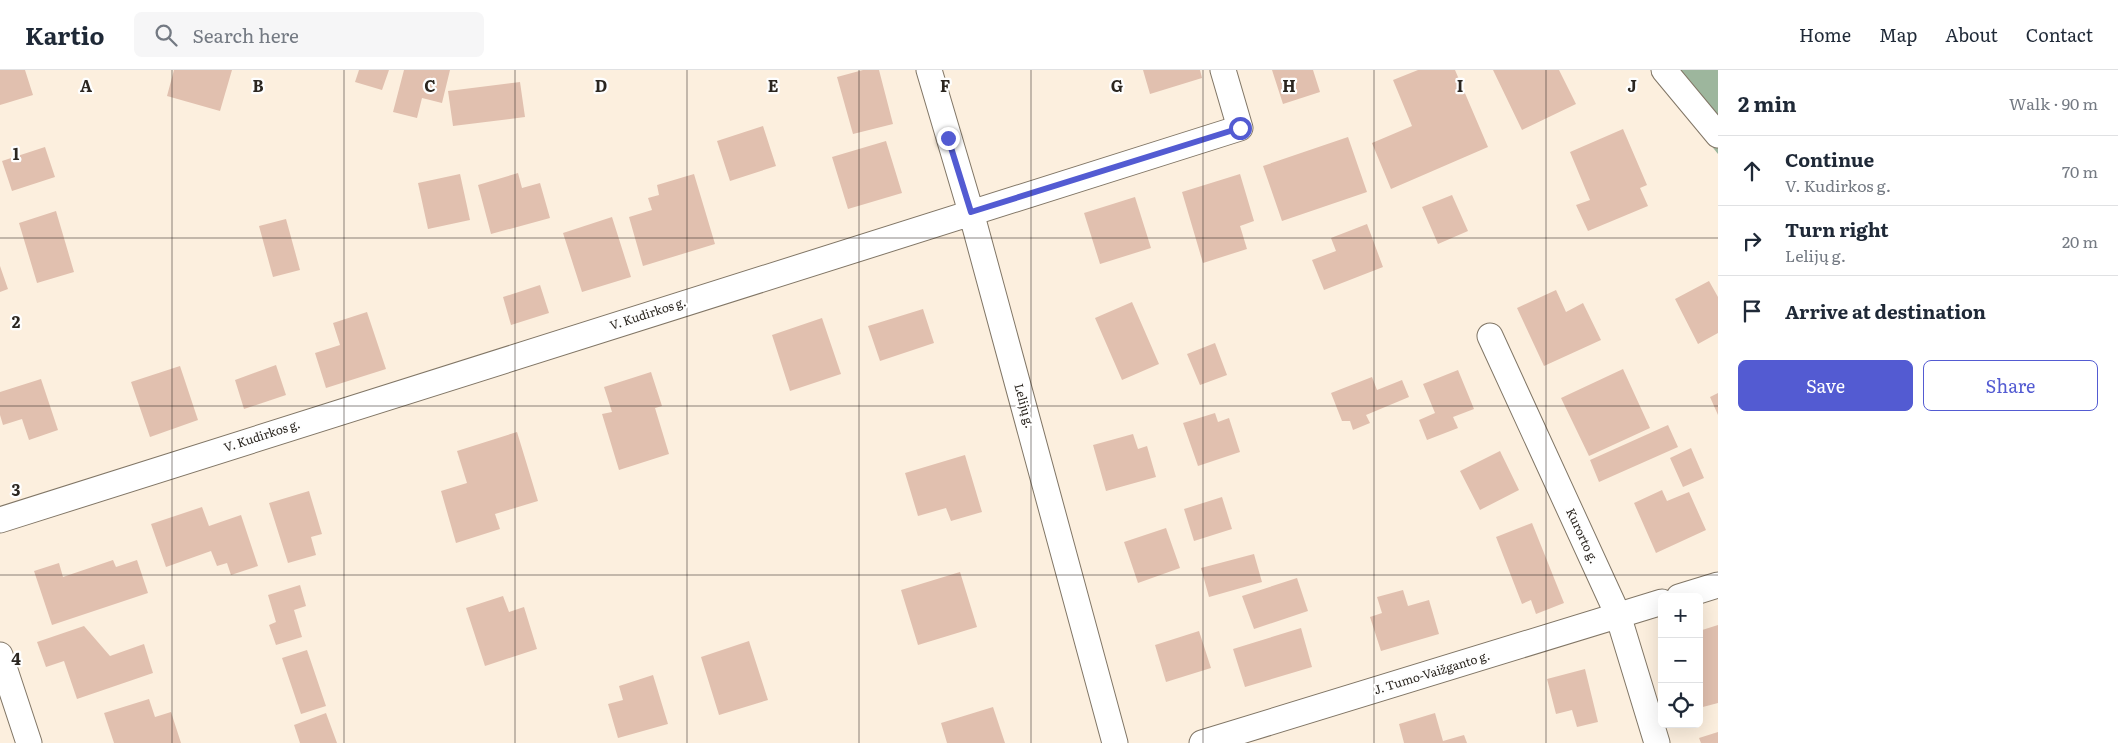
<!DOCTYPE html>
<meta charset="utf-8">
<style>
body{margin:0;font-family:Literata,serif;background:#f6f6f7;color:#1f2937}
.controls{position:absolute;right:15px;bottom:15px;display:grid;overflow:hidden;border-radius:8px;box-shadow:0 5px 20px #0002}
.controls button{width:45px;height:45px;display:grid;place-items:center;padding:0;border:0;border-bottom:1px solid #e0e1e3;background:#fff;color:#1f2937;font:25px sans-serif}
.stop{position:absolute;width:15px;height:15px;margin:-11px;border:4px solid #535bd2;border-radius:50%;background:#fff}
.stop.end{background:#535bd2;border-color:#fff;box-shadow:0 1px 5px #0008}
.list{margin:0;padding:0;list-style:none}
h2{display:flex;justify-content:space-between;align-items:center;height:65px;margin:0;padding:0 20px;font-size:21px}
h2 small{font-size:16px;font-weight:400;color:#747a83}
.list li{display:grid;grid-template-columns:32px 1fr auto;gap:15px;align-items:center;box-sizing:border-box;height:70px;padding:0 20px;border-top:1px solid #e0e1e3}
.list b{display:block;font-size:19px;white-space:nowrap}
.list p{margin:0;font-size:16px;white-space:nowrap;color:#747a83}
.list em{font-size:16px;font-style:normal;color:#747a83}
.actions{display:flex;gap:10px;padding:15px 20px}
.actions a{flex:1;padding:11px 0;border:1px solid #535bd2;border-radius:8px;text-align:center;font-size:18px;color:#535bd2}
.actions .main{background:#535bd2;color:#fff}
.icon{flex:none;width:28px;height:28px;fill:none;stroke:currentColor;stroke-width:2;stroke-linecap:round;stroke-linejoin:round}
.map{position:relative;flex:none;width:1718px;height:673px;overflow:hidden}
header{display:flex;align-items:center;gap:30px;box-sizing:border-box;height:70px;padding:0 25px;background:#fff;border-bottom:1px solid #e0e1e3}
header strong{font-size:24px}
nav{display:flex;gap:28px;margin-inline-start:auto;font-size:18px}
.search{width:350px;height:45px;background:#f6f6f7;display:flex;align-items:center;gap:12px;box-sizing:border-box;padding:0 18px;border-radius:8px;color:#747a83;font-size:19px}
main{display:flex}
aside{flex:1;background:#fff}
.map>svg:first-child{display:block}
.forest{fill:#9db69d}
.building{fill:#e1c0af}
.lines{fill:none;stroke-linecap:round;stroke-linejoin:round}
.street-casing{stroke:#817666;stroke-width:27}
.street{stroke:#fff;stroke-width:25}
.route{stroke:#535bd2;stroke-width:6}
.grid{fill:none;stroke:#2b2620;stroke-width:1;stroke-opacity:0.55}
.labels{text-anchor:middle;stroke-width:4.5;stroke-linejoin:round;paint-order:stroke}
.street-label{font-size:12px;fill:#2b2620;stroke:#fefefe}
.grid-label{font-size:16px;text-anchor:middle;font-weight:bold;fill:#2b2620;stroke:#fefefe;stroke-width:4.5;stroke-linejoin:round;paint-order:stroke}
</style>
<header>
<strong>Kartio</strong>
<div class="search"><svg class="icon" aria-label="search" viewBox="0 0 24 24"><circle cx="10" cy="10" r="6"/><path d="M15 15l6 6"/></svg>Search here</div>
<nav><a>Home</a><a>Map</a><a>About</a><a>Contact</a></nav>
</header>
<main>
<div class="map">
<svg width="1718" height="673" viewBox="0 0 1718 673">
<rect width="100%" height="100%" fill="#fcefde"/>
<path class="forest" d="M1651,0h67v84z"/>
<path class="building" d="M0,0h25l8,25 -33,10z
M174,0h58l-12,41 -53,-15z
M359,0h30l-7,20 -27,-8z
M404,0h46l-8,33 -20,-5 -5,20 -24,-6z
M863,0h16l14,54 -40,10 -16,-57z
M1143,0h57l2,8 -52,16z
M1272,0h41l7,22 -37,12z
M1418,0h37l33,77 -97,42 -19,-46 40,-17 -19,-46z
M1493,0h66l17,34 -54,26z
M520,12l5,35 -72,9 -5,-35z
M763,56l13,40 -46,15 -13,-40z
M1623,59l24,56 -7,3 8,18 -60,25 -12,-26 14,-5 -20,-48z
M1348,67l19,55 -85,29 -19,-55z
M886,71l16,52 -54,16 -16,-52z
M45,77l10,30 -43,14 -10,-30z
M518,103l4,15 18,-5 10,35 -59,16 -13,-49z
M460,104l10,46 -42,9 -10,-46z
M694,104l21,70 -72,22 -14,-49 23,-7 -4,-12 11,-3 -2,-10z
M1240,104l14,47 -14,5 7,23 -44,14 -21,-71z
M1452,125l16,36 -30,13 -16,-37z
M1135,127l16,51 -51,16 -16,-51z
M56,141l18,61 -37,11 -18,-60z
M612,147l19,60 -49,15 -19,-59z
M286,149l14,51 -27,7 -14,-51z
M1367,154l16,43 -59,23 -12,-30 24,-9 -5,-13z
M0,196l8,23 -8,3z
M1709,211l9,16v36l-20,11 -23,-45z
M540,215l9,28 -38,12 -8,-28z
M1556,220l10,22 17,-9 18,37 -57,26 -27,-58z
M1132,232l27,62 -37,16 -27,-62z
M923,239l11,34 -54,18 -12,-35z
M367,242l19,57 -60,19 -11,-35 25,-8 -7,-22z
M822,248l19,56 -51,17 -18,-56z
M1215,273l12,32 -27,10 -13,-31z
M276,295l10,30 -42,14 -9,-29z
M180,296l18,54 -48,17 -19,-55z
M1623,299l27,59 -61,28 -28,-58z
M1458,300l16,39 -21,8 5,11 -31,12 -8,-20 16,-7 -12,-29z
M651,302l11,34 -7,2 14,46 -50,16 -17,-56 10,-2 -8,-25z
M1372,307l5,13 25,-10 7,17 -43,18 4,8 -17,7 -3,-9h-8l-11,-28z
M41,309l17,51 -29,10 -7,-21 -19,6 -3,-10v-23z
M1718,323v22l-8,-18z
M1215,343l3,9 11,-4 11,34 -42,14 -15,-43z
M1668,355l10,22 -79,35 -9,-22z
M517,362l21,69 -43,13 5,15 -44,14 -15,-52 26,-8 -10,-32z
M1133,364l5,15 9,-3 9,31 -50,14 -13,-46z
M1691,378l13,30 -21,9 -13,-29z
M1500,381l19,39 -39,20 -20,-39z
M965,385l17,57 -31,9 -5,-13 -28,8 -13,-43z
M1662,420l5,11 22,-9 17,38 -50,23 -22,-50z
M309,421l13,43 -11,3 5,18 -28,8 -19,-60z
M1222,427l10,32 -38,12 -10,-32z
M202,437l7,19 32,-11 17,51 -27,9 -4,-12 -10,3 -6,-15 -45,16 -15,-43z
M1532,453l32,80 -28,11 -5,-14 -9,4 -26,-67z
M1166,458l14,40 -42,15 -14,-41z
M1254,484l8,28 -53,15 -8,-29z
M113,490l3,7 21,-7 11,33 -96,32 -18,-54 25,-8 4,14z
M960,502l17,55 -59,18 -17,-55z
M1297,508l11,33 -54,18 -12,-33z
M300,515l6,21 -12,4 8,27 -26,8 -7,-20 7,-3 -8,-27z
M1403,520l5,16 21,-6 10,34 -58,17 -11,-34 12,-4 -5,-16z
M503,526l6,16 15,-5 13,42 -52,17 -19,-58z
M1718,555v78l-19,5v-77z
M84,556l26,30 34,-12 9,29 -76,26 -13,-38 -18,6 -9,-25z
M1301,558l11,39 -67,20 -12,-38z
M1199,561l12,37 -45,14 -11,-37z
M749,571l19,59 -49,15 -18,-58z
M307,580l19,56 -25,8 -19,-56z
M1585,599l13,53 -21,5 -5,-17 -16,4 -9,-35z
M653,605l15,49 -50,14 -10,-34 15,-4 -4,-14z
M149,629l6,18 16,-5 10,31h-67l-10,-30z
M993,637l12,36h-58l-6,-20z
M326,643l11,30h-37l-6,-18z
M1435,643l8,28 21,-6 3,8h-63l-5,-19z
M1718,662v11h-17l-2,-5z"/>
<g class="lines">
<defs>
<path id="street" d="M929,0l42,142 144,531
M1664,0l54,65
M1490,266l128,279 39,128
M0,450l1240,-392 -17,-58
M1679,527l39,-12
M0,585l29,88
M1202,673l460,-141"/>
</defs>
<use href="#street" class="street-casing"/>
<use href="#street" class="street"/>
</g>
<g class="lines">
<path class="route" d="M948,68l23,74 269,-84"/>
</g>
<path class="grid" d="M172,0v673M344,0v673M515,0v673M687,0v673M859,0v673M1031,0v673M1203,0v673M1374,0v673M1546,0v673M0,168h1718M0,336h1718M0,505h1718"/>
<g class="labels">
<g class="street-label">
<text transform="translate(648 244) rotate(-18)" y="4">V. Kudirkos g.</text>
<text transform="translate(1024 336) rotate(75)" y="4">Lelijų g.</text>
<text transform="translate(262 366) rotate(-18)" y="4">V. Kudirkos g.</text>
<text transform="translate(1582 466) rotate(65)" y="4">Kurorto g.</text>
<text transform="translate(1432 603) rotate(-17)" y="4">J. Tumo-Vaižganto g.</text>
</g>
</g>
<g class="grid-label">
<text x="86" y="22">A</text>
<text x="258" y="22">B</text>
<text x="430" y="22">C</text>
<text x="601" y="22">D</text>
<text x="773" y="22">E</text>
<text x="945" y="22">F</text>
<text x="1117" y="22">G</text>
<text x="1289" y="22">H</text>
<text x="1460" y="22">I</text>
<text x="1632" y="22">J</text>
<text x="16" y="90">1</text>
<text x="16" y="258">2</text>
<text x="16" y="426">3</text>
<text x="16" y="595">4</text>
</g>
</svg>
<div class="controls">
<button>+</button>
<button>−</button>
<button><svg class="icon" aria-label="locate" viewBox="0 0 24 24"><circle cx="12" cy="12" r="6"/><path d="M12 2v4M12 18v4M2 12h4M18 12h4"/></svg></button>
</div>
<div class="stop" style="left:1240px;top:58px"></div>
<div class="stop end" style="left:948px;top:68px"></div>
</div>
<aside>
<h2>2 min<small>Walk · 90 m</small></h2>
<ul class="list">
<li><svg class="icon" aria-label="ahead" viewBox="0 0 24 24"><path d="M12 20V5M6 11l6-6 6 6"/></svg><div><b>Continue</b><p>V. Kudirkos g.</p></div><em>70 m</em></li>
<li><svg class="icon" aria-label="right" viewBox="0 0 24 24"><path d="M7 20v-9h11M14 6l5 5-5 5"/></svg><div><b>Turn right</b><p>Lelijų g.</p></div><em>20 m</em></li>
<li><svg class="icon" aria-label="arrive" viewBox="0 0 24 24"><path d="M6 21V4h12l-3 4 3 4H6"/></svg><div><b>Arrive at destination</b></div></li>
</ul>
<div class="actions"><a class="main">Save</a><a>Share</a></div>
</aside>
</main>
